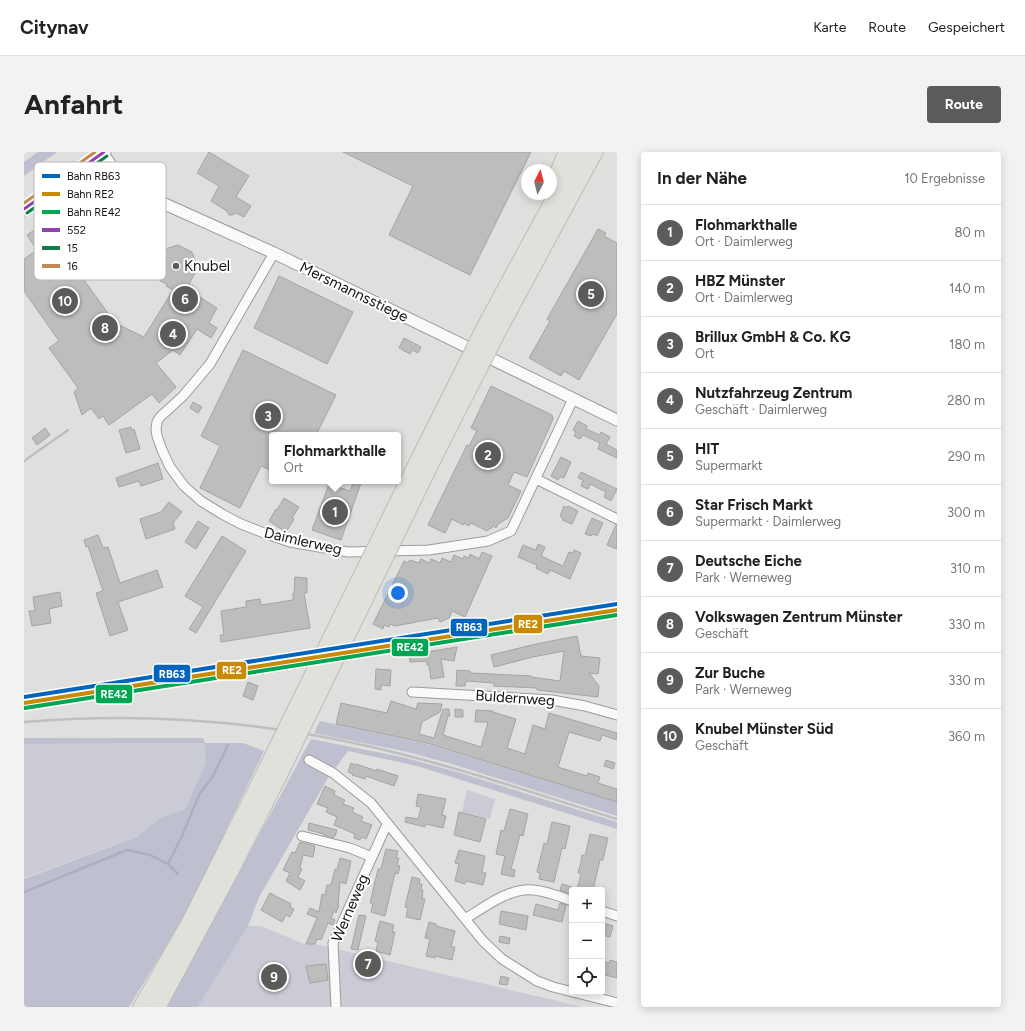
<!DOCTYPE html>
<html lang="de">
<meta charset="utf-8">
<style>
body{margin:0;font-family:Figtree,sans-serif;background:#f2f2f2;color:#222}
.controls{position:absolute;right:12px;bottom:12px;display:grid;overflow:hidden;border-radius:4px;box-shadow:0 2px 10px #0003}
.controls button{width:36px;height:36px;display:grid;place-items:center;padding:0;border:0;border-bottom:1px solid #e0e0e0;background:#fff;color:#222;font:20px sans-serif}
.compass{position:absolute;left:497px;top:12px;width:36px;height:36px;border-radius:50%;background:#fff;box-shadow:0 2px 10px #0003;rotate:7deg}
.you{position:absolute;left:374px;top:441px;width:14px;height:14px;margin:-10px;border:3px solid #fff;border-radius:50%;background:#1a73e8;box-shadow:0 0 0 6px #1a73e833}
.badge{display:grid;place-items:center;width:26px;height:26px;border-radius:50%;background:#5b5b59;color:#fff;font-size:13px;font-weight:700}
.pin{position:absolute;translate:-50% -50%;border:2px solid #fff;box-shadow:0 1px 4px #0006}
.popup{position:absolute;left:245px;top:280px;width:132px;height:52px;box-sizing:border-box;display:grid;place-content:center;border-radius:4px;background:#fff;filter:drop-shadow(0 1px 3px #0005);font-size:13px;white-space:nowrap;color:#767676}
.popup b{font-size:15px;color:#222}
.popup::after{content:'';position:absolute;left:50%;top:100%;margin-left:-8px;border:8px solid transparent;border-top-color:#fff}
.list{margin:0;padding:0;list-style:none}
h2{display:flex;justify-content:space-between;align-items:center;height:52px;margin:0;padding:0 16px;font-size:17px}
h2 small{font-size:13px;font-weight:400;color:#767676}
.list li{display:grid;grid-template-columns:26px 1fr auto;gap:12px;align-items:center;box-sizing:border-box;height:56px;padding:0 16px;border-top:1px solid #e0e0e0}
.list b{display:block;font-size:15px;white-space:nowrap}
.list p{margin:0;font-size:13px;white-space:nowrap;color:#767676}
.list em{font-size:13px;font-style:normal;color:#767676}
.icon{flex:none;width:22px;height:22px;fill:none;stroke:currentColor;stroke-width:2;stroke-linecap:round;stroke-linejoin:round}
.map{position:relative;flex:none;width:593px;height:855px;overflow:hidden;border-radius:4px}
header{display:flex;align-items:center;gap:24px;box-sizing:border-box;height:56px;padding:0 20px;background:#fff;border-bottom:1px solid #e0e0e0}
header strong{font-size:19px}
nav{display:flex;gap:22px;margin-inline-start:auto;font-size:14px}
.intro{display:flex;align-items:center;justify-content:space-between;box-sizing:border-box;height:96px;padding:0 24px}
h1{margin:0;font-size:28px}
.button{padding:10px 18px;border-radius:4px;background:#5b5b59;color:#fff;font-size:14px;font-weight:700}
main{display:flex;gap:24px;padding:0 24px}
aside{flex:1;background:#fff;border-radius:4px;box-shadow:0 2px 10px #0003}
.map>svg:first-child{display:block}
.green{fill:#cacbd5}
.forest{fill:#bebfcf}
.lines{fill:none;stroke-linecap:round;stroke-linejoin:round}
.stream{stroke:#adaec2;stroke-width:2.5}
.building{fill:#bdbdbb;stroke:#a4a4a2}
.minor-casing{stroke:#9b9b99;stroke-width:11}
.tertiary-casing{stroke:#9b9b99;stroke-width:13}
.secondary-casing{stroke:#9b9b99;stroke-width:15}
.trunk-casing{stroke:#bcbcbb;stroke-width:17}
.minor{stroke:#fafafa;stroke-width:9}
.tertiary{stroke:#fafafa;stroke-width:11}
.secondary{stroke:#fafafa;stroke-width:13}
.trunk{stroke:#e0e1da;stroke-width:15}
.rail{stroke:#bfbfbe;stroke-width:2.5}
.trunk-bridge-casing{stroke:#bcbcbb;stroke-width:17;stroke-linecap:butt}
.trunk-bridge{stroke:#e0e1da;stroke-width:15}
.bus-1-casing{stroke:#fffffe;stroke-width:6}
.bus-2-casing{stroke:#fffffe;stroke-width:6}
.bus-3-casing{stroke:#fffffe;stroke-width:6}
.bus-1{stroke:#8e44ad;stroke-width:3}
.bus-2{stroke:#137e48;stroke-width:3}
.bus-3{stroke:#c08a52;stroke-width:3}
.rail-1-casing{stroke:#fffffe;stroke-width:7}
.rail-2-casing{stroke:#fffffe;stroke-width:7}
.rail-3-casing{stroke:#fffffe;stroke-width:7}
.rail-1{stroke:#0065bd;stroke-width:4}
.rail-2{stroke:#ca8904;stroke-width:4}
.rail-3{stroke:#00a651;stroke-width:4}
.poi-dot{fill:#5b5b59;stroke:#fffffe;stroke-width:1.5}
.labels{text-anchor:middle;stroke-width:4;stroke-linejoin:round;paint-order:stroke}
.poi-label{font-size:15px;fill:#141412;stroke:#fffffe;text-anchor:start}
.street-label{font-size:15px;fill:#141412;stroke:#fffffe}
.key{fill:#fffffe;stroke:#b8b8b7;stroke-width:1}
.key-label{font-size:11px;fill:#141412}
.line-badge{stroke:#fffffe;stroke-width:1.5}
.badge-label{font-size:11px;text-anchor:middle;font-weight:bold;fill:#fff}
</style>
<header>
<strong>Citynav</strong>
<nav><a>Karte</a><a>Route</a><a>Gespeichert</a></nav>
</header>
<div class="intro"><h1>Anfahrt</h1><a class="button">Route</a></div>
<main>
<div class="map">
<svg width="593" height="855" viewBox="0 0 593 855">
<rect width="100%" height="100%" fill="#dfdfdd"/>
<path class="green" d="M180,591l2,20 -21,46 -25,9 -23,19 -113,41v-134z
M443,638l28,9 -5,20 -28,-6z
M224,774h13l43,18h10l15,3 5,60h-136z
M312,797l247,58h-243z"/>
<path class="forest" d="M14,0h19l-33,24v-14z
M296,569l107,23 190,58v14l-165,-52 -44,-12 -94,-19z
M0,586h179l2,5h38l21,8 -79,164 -56,92h-105v-128l113,-42 23,-19 25,-9 21,-46 -2,-20 -180,1z
M287,587l91,18 55,15 160,50v7l-200,-63 -69,-15 -20,27 -69,119 -11,29 -50,81h-32z"/>
<g class="lines">
<path class="stream" d="M144,712l10,10
M0,740l103,-42 23,5 18,9 15,-30 16,-39 14,-19 15,-31"/>
</g>
<path class="building" d="M185,0l40,24 -13,21 15,9 -7,11 -8,-4 -4,2h-3l-2,-4 -16,-10 8,-15 -22,-13z
M319,0h188l-61,123 -81,-40 24,-49z
M58,65l17,24 -28,21 44,61 29,14 29,-47 -7,-4 1,-2 -7,-3 -5,-16 7,-15 16,-5 14,7 6,16 -9,16 4,2 -3,5 27,17 -8,15 8,5 -6,10 -14,-9 -17,26 -7,-5 -17,13 20,24 -17,16 -7,-9 -43,31 -6,-9 -4,3 -8,-11 -9,7 -8,-23 4,-4 -29,-40 10,-7 -35,-50v-32l13,-9 -10,-15 16,-11 11,14z
M574,77l8,4 -2,3 13,7v71l-38,66 -15,-9 -3,5 -32,-18 21,-37 -3,-2z
M255,124l74,36 -26,52 -73,-36z
M380,186l17,9 -3,6 -6,-3 -2,4 -11,-6z
M219,198l93,45 -20,40h-44v36l-11,-5 -21,42 -40,-20 20,-42 -19,-10z
M467,234l61,29 1,4 -26,58 -13,-5 -6,13 13,6 -13,27 -10,6 -2,4 -2,-2 -7,5 -16,-8 -2,3 -5,-3 -1,2 -11,-6 -7,14 -17,-8 39,-80 2,1 8,-15 -6,-3z
M169,250l9,5 -4,6 -8,-5z
M554,269l9,5 -1,3 14,6 1,-3 9,5 -4,7 11,6v8l-19,-9 2,-6 -17,-8 -3,4 -6,-3 2,-4 -3,-2z
M107,275l1,3 2,-1 6,20 -14,4 -7,-23z
M21,276l5,7 -13,10 -5,-7z
M537,305l10,5 -7,16 -4,-1 -2,3 -7,-4z
M134,311l5,16 -22,7 -2,-5 -20,6 -3,-9z
M557,320l36,17 -6,12 -7,-4 2,-5 -16,-8 -2,5 -7,-3 2,-6 -5,-2z
M330,329l7,2 -20,57 -29,-10 17,-46 21,7z
M260,346l15,9 -7,11 2,1 -8,13 -17,-11 7,-12 1,1z
M145,350l13,10 -9,11 2,6 -29,10 -6,-20 21,-7z
M540,354l3,2 1,-2 10,5 -6,13 -10,-4 1,-2 -3,-2z
M568,366l11,5 -6,13 -4,-2 -2,2 -6,-2z
M174,369l11,7 -13,21 -11,-7z
M592,373h1v24l-10,-4z
M74,383l5,13 5,-1 12,36 37,-13 6,17 -45,15 10,28 -18,6 -14,-43 7,-2 -15,-45 -2,1 -2,-7z
M198,384l24,15 -50,82 -7,-4 14,-22 -18,-11z
M514,392l7,3 -4,9 22,10 6,-14 4,1 1,-3 7,3 -11,26 -20,-9 -2,4 -12,-6 1,-3 -19,-8 5,-12 13,5z
M458,400l10,4 -27,61 -13,-6 -3,7 -9,4 -2,-4 -43,8 -5,-2 -1,3 -5,-2 -1,4 -10,-5 31,-63 4,2 2,-3 9,3 2,-4 8,4 2,-4 9,4 2,-5 9,4 3,-7 9,4 1,-3 5,2 1,-4 9,5z
M271,425l12,1v15h-3l6,35 -89,14 -1,-7h4l-3,-24 25,-4v-6l14,-2 1,6 32,-5v-7h1z
M36,440l2,14 -13,3 2,14 -19,3 -3,-15h6l-2,-14z
M553,484l4,20 19,2 -2,16 -9,-1 10,13 -1,11 -61,-7v-2l-43,-2v-3l-28,-2 -1,5h-9l1,-16 13,1 1,2 60,3v1l29,4 4,-30 -31,6 -39,10 -3,-12 45,-11z
M433,495l-3,14 -13,-2 3,18 -13,2 -2,-14h-2v-4l-17,1 -1,-7z
M352,517l15,1 -1,16 -9,-1v5l-6,-1z
M224,530l10,4 -5,14 -10,-4z
M367,549l25,8 2,-6 24,1 -2,8 -18,10 -3,12 15,4 9,-29h6l1,7h-2l-5,19 38,12 7,-25h-13l1,-12 17,1v1l23,7 -9,29 18,6 8,-29 12,4 4,-16 68,20v7l-15,-5 -2,6 -31,-9 -11,35 29,9 1,-3 12,4 -2,6 19,6v13l-190,-59 -91,-19 5,-21 46,10z
M431,557l8,1v7h-8z
M582,608l9,3 -2,6 -9,-3z
M327,611l5,2v-1l21,7v-2l21,7 -4,10 -28,-10 -1,3 -13,-4 1,-1 -5,-2z
M301,634l10,5 -1,4 11,5 -2,4 11,4 -2,4 11,5 -2,4 11,4 -6,14 -5,-2 -1,3 -6,-2 1,-4 -21,-9 3,-8 -11,-5 2,-4 -11,-4z
M394,642l28,5 -4,16 4,1 -3,12 -17,-4 -1,3 -20,-5 1,-5 12,2 3,-12 -5,-1z
M486,657l18,5 -5,22 -3,-1 -9,34 4,1 -1,7 -13,-3 4,-18 -9,-2 5,-24 3,1z
M435,660l27,7 -6,23 -26,-7z
M528,670l18,4 -5,23 -3,-1 -8,34 -15,-3 1,-6 -3,-1 7,-29 3,1z
M285,671l28,7 -2,6h-1l-1,2 -9,-3v-1l-16,-4z
M566,682l18,4 -5,22h-3l-7,30h-16l4,-16 -3,-1 3,-11 1,-7 3,1z
M276,690l15,4 -2,11 -10,-2 -3,13 2,1 -4,8 7,4 -5,9 -14,-9 4,-8 -7,-3 9,-18 3,1z
M362,697l12,2 -2,7h3l-2,7 3,1 -2,8 -3,-1 -10,43 -14,-4 2,-9h-3l8,-34h3z
M435,698l26,6 -3,16 4,1 -3,12 -17,-4 -1,3 -10,-3 4,-17 -4,-1z
M316,706l11,3 -5,23 -6,-2 -2,23h1l-3,8 -2,-2 -3,7 4,2 -2,5 -5,-2 -7,17 -4,-1 -2,5h-9l11,-26 -10,-4 3,-6 9,4 3,-18 3,1 2,-10h4l4,-16 2,1z
M388,725l8,2 -1,5h3l-1,6h2l-1,9h3l-5,21 -14,-3 2,-9 -3,-1z
M538,732l10,3v7l-12,-4z
M246,741l21,11 -1,3 4,2 -4,8 -4,-2 -4,7 -21,-12z
M536,751l6,2 -4,17 -29,-7 3,-11 22,6z
M477,759l27,5 -2,14 -27,-6z
M335,763l7,1 -8,34 -7,-1z
M356,769l14,4 -2,7h3l-5,23 -14,-4 2,-9 -3,-1z
M405,770l7,2v2l19,5 -4,16h4l-3,13 -17,-4v2l-9,-2 4,-17 -5,-1z
M578,771l11,3 -3,11 -8,-2z
M476,784l10,2 -1,6 -10,-2z
M586,808l7,2v16l-15,-4v-13l7,2z
M302,812l2,16 -18,3 -4,-17z
M477,824l8,2 -2,7 -8,-1z"/>
<g class="lines">
<defs>
<path id="minor" d="M250,101l-64,111 -27,32 -23,21 -3,5 -1,7 1,7 5,14 8,17 14,19 17,15 21,13 19,10 23,9 26,9 58,10 81,-2 59,-9 23,-10 62,-132
M512,327l81,40
M388,540l140,8 33,6 32,9
M285,608l24,13 38,30 112,138 19,18 35,22 16,6 64,16
M278,684l48,12 22,9
M578,759l15,5
M441,767c20,-12 43,-31 68,-29 13,1 26,6 39,11
M312,855l-3,-64 54,-119"/>
<path id="tertiary" d="M78,1l21,28 15,11 136,61 343,167"/>
<path id="secondary" d="M0,57l80,-57"/>
<path id="trunk" d="M531,27l11,-27
M462,172l93,-172
M475,178l96,-178
M117,855l49,-86 75,-150
M134,855l75,-140 46,-91"/>
</defs>
<use href="#minor" class="minor-casing"/>
<use href="#tertiary" class="tertiary-casing"/>
<use href="#secondary" class="secondary-casing"/>
<use href="#trunk" class="trunk-casing"/>
<use href="#minor" class="minor"/>
<use href="#tertiary" class="tertiary"/>
<use href="#secondary" class="secondary"/>
<use href="#trunk" class="trunk"/>
<path class="rail" d="M0,309l44,-31
M0,570c116,-10 235,-1 348,25 83,19 164,47 245,72"/>
<defs>
<path id="trunk-bridge" d="M241,619l157,-319 64,-128
M255,624l155,-318 65,-128"/>
</defs>
<use href="#trunk-bridge" class="trunk-bridge-casing"/>
<use href="#trunk-bridge" class="trunk-bridge"/>
<defs>
<path id="bus-1" d="M0,57l80,-57"/>
<path id="bus-2" d="M3,61l80,-57"/>
<path id="bus-3" d="M0,51l71,-51"/>
</defs>
<use href="#bus-1" class="bus-1-casing"/>
<use href="#bus-2" class="bus-2-casing"/>
<use href="#bus-3" class="bus-3-casing"/>
<use href="#bus-1" class="bus-1"/>
<use href="#bus-2" class="bus-2"/>
<use href="#bus-3" class="bus-3"/>
<defs>
<path id="rail-1" d="M0,545l593,-93"/>
<path id="rail-2" d="M0,551l593,-93"/>
<path id="rail-3" d="M1,556l592,-93"/>
</defs>
<use href="#rail-1" class="rail-1-casing"/>
<use href="#rail-2" class="rail-2-casing"/>
<use href="#rail-3" class="rail-3-casing"/>
<use href="#rail-1" class="rail-1"/>
<use href="#rail-2" class="rail-2"/>
<use href="#rail-3" class="rail-3"/>
</g>
<circle class="poi-dot" cx="152" cy="114" r="4"/>
<g class="labels">
<g class="poi-label">
<text x="160" y="119">Knubel</text>
</g>
<g class="street-label">
<text transform="translate(330 140) rotate(26)" y="5">Mersmannsstiege</text>
<text transform="translate(279 389) rotate(13)" y="5">Daimlerweg</text>
<text transform="translate(491 546) rotate(4)" y="5">Buldernweg</text>
<text transform="translate(326 756) rotate(-67)" y="5">Werneweg</text>
</g>
</g>
<rect x="10" y="10" width="132" height="118" rx="6" class="key"/>
<rect x="18" y="22" width="18" height="4" fill="#0065bd"/>
<rect x="18" y="40" width="18" height="4" fill="#ca8904"/>
<rect x="18" y="58" width="18" height="4" fill="#00a651"/>
<rect x="18" y="76" width="18" height="4" fill="#8e44ad"/>
<rect x="18" y="94" width="18" height="4" fill="#137e48"/>
<rect x="18" y="112" width="18" height="4" fill="#c08a52"/>
<g class="key-label">
<text x="43" y="28">Bahn RB63</text>
<text x="43" y="46">Bahn RE2</text>
<text x="43" y="64">Bahn RE42</text>
<text x="43" y="82">552</text>
<text x="43" y="100">15</text>
<text x="43" y="118">16</text>
</g>
<g class="line-badge">
<rect x="489" y="462" width="30" height="20" rx="4" fill="#ca8904"/>
<rect x="426" y="466" width="38" height="19" rx="4" fill="#0065bd"/>
<rect x="367" y="486" width="38" height="19" rx="4" fill="#00a651"/>
<rect x="192" y="509" width="31" height="19" rx="4" fill="#ca8904"/>
<rect x="129" y="512" width="38" height="19" rx="4" fill="#0065bd"/>
<rect x="71" y="532" width="38" height="20" rx="4" fill="#00a651"/>
</g>
<g class="badge-label">
<text x="504" y="476">RE2</text>
<text x="445" y="479">RB63</text>
<text x="386" y="499">RE42</text>
<text x="208" y="522">RE2</text>
<text x="148" y="526">RB63</text>
<text x="90" y="546">RE42</text>
</g>
</svg>
<div class="controls">
<button>+</button>
<button>−</button>
<button><svg class="icon" aria-label="locate" viewBox="0 0 24 24"><circle cx="12" cy="12" r="6"/><path d="M12 2v4M12 18v4M2 12h4M18 12h4"/></svg></button>
</div>
<svg class="compass" viewBox="-18 -18 36 36"><path d="M0-13l5 13h-10z" fill="#e53935"/><path d="M0 13l5-13h-10z" fill="#767676"/></svg>
<div class="you"></div>
<div class="pin badge" style="left:311px;top:360px">1</div>
<div class="popup"><b>Flohmarkthalle</b>Ort</div>
<div class="pin badge" style="left:464px;top:303px">2</div>
<div class="pin badge" style="left:244px;top:264px">3</div>
<div class="pin badge" style="left:149px;top:182px">4</div>
<div class="pin badge" style="left:567px;top:142px">5</div>
<div class="pin badge" style="left:161px;top:147px">6</div>
<div class="pin badge" style="left:344px;top:812px">7</div>
<div class="pin badge" style="left:81px;top:176px">8</div>
<div class="pin badge" style="left:250px;top:825px">9</div>
<div class="pin badge" style="left:41px;top:149px">10</div>
</div>
<aside>
<h2>In der Nähe<small>10 Ergebnisse</small></h2>
<ul class="list">
<li><span class="badge">1</span><div><b>Flohmarkthalle</b><p>Ort · Daimlerweg</p></div><em>80 m</em></li>
<li><span class="badge">2</span><div><b>HBZ Münster</b><p>Ort · Daimlerweg</p></div><em>140 m</em></li>
<li><span class="badge">3</span><div><b>Brillux GmbH &amp; Co. KG</b><p>Ort</p></div><em>180 m</em></li>
<li><span class="badge">4</span><div><b>Nutzfahrzeug Zentrum</b><p>Geschäft · Daimlerweg</p></div><em>280 m</em></li>
<li><span class="badge">5</span><div><b>HIT</b><p>Supermarkt</p></div><em>290 m</em></li>
<li><span class="badge">6</span><div><b>Star Frisch Markt</b><p>Supermarkt · Daimlerweg</p></div><em>300 m</em></li>
<li><span class="badge">7</span><div><b>Deutsche Eiche</b><p>Park · Werneweg</p></div><em>310 m</em></li>
<li><span class="badge">8</span><div><b>Volkswagen Zentrum Münster</b><p>Geschäft</p></div><em>330 m</em></li>
<li><span class="badge">9</span><div><b>Zur Buche</b><p>Park · Werneweg</p></div><em>330 m</em></li>
<li><span class="badge">10</span><div><b>Knubel Münster Süd</b><p>Geschäft</p></div><em>360 m</em></li>
</ul>
</aside>
</main>
